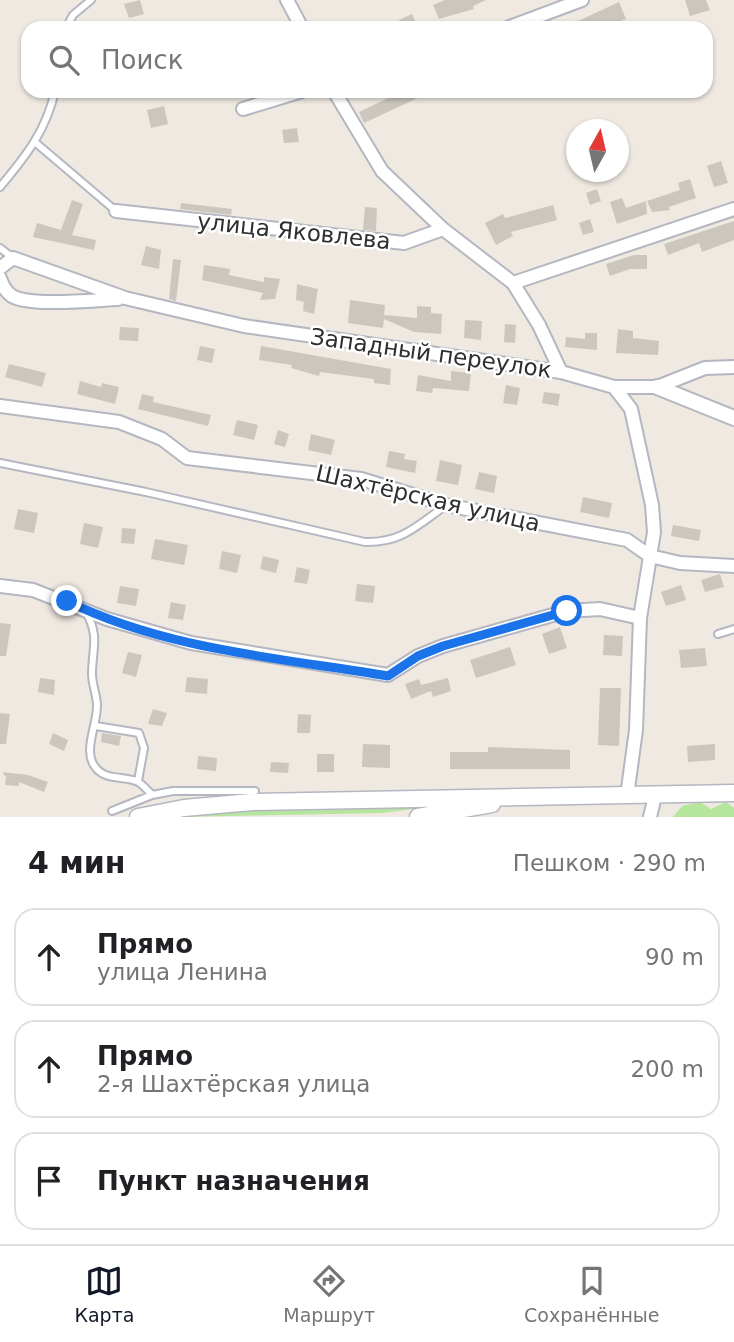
<!DOCTYPE html>
<html lang="ru">
<meta charset="utf-8">
<style>
body{margin:0;font-family:"DejaVu Sans",sans-serif;background:#f2f2f2;color:#202124}
.compass{position:absolute;left:566px;top:119px;width:63px;height:63px;border-radius:50%;background:#fff;box-shadow:0 2px 5px #0004;rotate:8deg}
.stop{position:absolute;width:21px;height:21px;margin:-16px;border:5px solid #1a73e8;border-radius:50%;background:#fff}
.stop.end{background:#1a73e8;border-color:#fff;box-shadow:0 2px 7px #0008}
.list{margin:0;padding:0;list-style:none}
h2{display:flex;justify-content:space-between;align-items:center;height:91px;margin:0;padding:0 28px;font-size:30px}
h2 small{font-size:23px;font-weight:400;color:#757577}
.list li{display:grid;grid-template-columns:46px 1fr auto;gap:21px;align-items:center;box-sizing:border-box;height:98px;margin:0 14px 14px;padding:0 14px;border:2px solid #e0e0e0;border-radius:21px}
.list b{display:block;font-size:26px;white-space:nowrap}
.list p{margin:0;font-size:23px;white-space:nowrap;color:#757577}
.list em{font-size:23px;font-style:normal;color:#757577}
.icon{flex:none;width:38px;height:38px;fill:none;stroke:currentColor;stroke-width:2;stroke-linecap:round;stroke-linejoin:round}
.map{position:relative;flex:none;width:734px;height:817px;overflow:hidden}
.search{position:absolute;background:#fff;box-shadow:0 2px 5px #0004;left:21px;right:21px;top:21px;height:77px;display:flex;align-items:center;gap:18px;box-sizing:border-box;padding:0 24px;border-radius:21px;color:#757577;font-size:26px}
.sheet{height:427px;background:#fff}
nav{display:flex;justify-content:space-around;align-items:center;box-sizing:border-box;height:98px;border-top:2px solid #e0e0e0;background:#fff;font-size:19px;color:#757577}
nav a{display:grid;justify-items:center;gap:4px}
nav .on{color:#111827}
.map>svg:first-child{display:block}
.green{fill:#b6e59e}
.building{fill:#cbc7bf}
.lines{fill:none;stroke-linecap:round;stroke-linejoin:round}
.service-casing{stroke:#b4b7c1;stroke-width:10}
.minor-casing{stroke:#b4b7c1;stroke-width:16}
.tertiary-casing{stroke:#b4b7c1;stroke-width:18}
.secondary-casing{stroke:#b4b7c1;stroke-width:19}
.service{stroke:#fff;stroke-width:6}
.minor{stroke:#fff;stroke-width:12}
.tertiary{stroke:#fff;stroke-width:14}
.secondary{stroke:#fff;stroke-width:16}
.route{stroke:#1a73e8;stroke-width:9}
.labels{text-anchor:middle;stroke-width:5;stroke-linejoin:round;paint-order:stroke}
.street-label{font-size:23px;fill:#2e2e2e;stroke:#fff}
</style>
<div class="map">
<svg width="734" height="817" viewBox="0 0 734 817">
<rect width="100%" height="100%" fill="#efe9e1"/>
<path class="green" d="M700,802l11,7 15,-7 8,6v9h-61l9,-11z
M338,807h91l-47,6 -209,4 35,-6z"/>
<path class="building" d="M140,0l4,14 -15,4 -5,-14z
M445,0h41l-13,6 1,3 -35,10 -6,-14z
M685,0h21l4,10 -20,6z
M619,2l7,17 -27,9h-36z
M412,14l6,14h-15l-4,-8z
M403,91h30l-69,32 -5,-11z
M164,106l4,18 -17,4 -4,-18z
M297,128l2,14 -15,1 -2,-13z
M721,161l7,22 -14,4 -7,-21z
M690,179l6,19 -27,9 1,3 -18,2 -5,-11 33,-11 -2,-7z
M597,189l4,12 -11,4 -4,-12z
M622,198l4,10 20,-7 1,13 -30,10 -7,-22z
M72,200l11,4 -11,31 24,5 -2,10 -61,-13 4,-14 24,7z
M181,203l51,6 -1,6 -51,-6z
M553,205l4,15 -46,12 2,4 -17,9 -11,-22 18,-9 2,4z
M365,207l12,1 -1,23 -13,-1z
M590,219l4,13 -11,3 -4,-12z
M734,221v19l-32,12 -3,-9 -31,12 -4,-11z
M146,246l15,4 -2,19 -18,-4z
M634,255h13v14h-17l-20,7 -4,-12z
M173,259l8,1 -5,41 -7,-2z
M204,265l26,4 -1,6 35,7v-5l16,2 -5,20 -15,1 3,-7 -61,-13z
M297,284l21,5 -4,25 -11,-3 1,-9 -8,-2z
M350,300l35,5 -1,10 33,3v-12l14,1v6l11,1 -1,20 -27,-2 -30,-13 -1,9 -35,-5z
M465,320l17,1 -1,19 -17,-2z
M505,324l11,1 -1,18 -11,-1z
M120,327l19,1 -1,13 -19,-1z
M618,329l15,2v7l26,3 -1,14 -42,-2z
M585,333h12v17l-32,-3 1,-10 19,2z
M200,346l15,3 -3,14 -15,-3z
M261,346l130,23 -1,16 -16,-2v-4l-54,-7 -1,4 -28,-8 1,-3 -33,-5z
M9,364l37,9 -4,14 -37,-10z
M451,371l20,2 -2,18 -36,-3 -1,5 -16,-2 2,-16 33,6z
M80,381l21,6 1,-4 17,4 -4,17 -38,-10z
M506,385l14,3 -3,17 -14,-2z
M544,392l16,2 -2,12 -16,-3z
M142,394l12,3 -1,5 58,13 -3,11 -70,-17z
M237,420l21,5 -4,15 -21,-5z
M278,430l11,4 -4,13 -11,-3z
M311,434l24,6 -4,15 -23,-5z
M389,451l16,3 -1,5 13,2 -2,12 -29,-6z
M440,460l22,5 -4,20 -22,-4z
M479,472l18,4 -3,17 -19,-4z
M583,497l29,6 -3,15 -29,-6z
M18,509l20,4 -4,20 -20,-4z
M84,523l19,4 -5,21 -18,-4z
M673,525l28,5 -2,11 -28,-5z
M122,528l14,1 -2,15 -13,-1z
M155,539l33,6 -4,20 -33,-6z
M222,551l19,4 -4,18 -18,-4z
M263,556l16,4 -3,13 -16,-4z
M297,567l13,3 -3,14 -13,-2z
M720,574l4,13 -19,5 -4,-12z
M357,584l18,2 -2,17 -18,-2z
M681,585l5,15 -20,6 -5,-14z
M120,586l19,3 -3,17 -19,-3z
M171,602l15,3 -3,15 -15,-2z
M0,623l11,1 -5,32h-6z
M560,627l7,21 -18,6 -7,-20z
M604,635l19,1 -1,20 -19,-1z
M510,647l6,18 -40,13 -6,-18z
M705,648l2,18 -26,2 -2,-18z
M128,652l14,3 -6,22 -14,-4z
M187,677l21,2 -1,15 -22,-2z
M40,678l15,2 -1,15 -16,-3z
M448,678l3,13 -18,6 -2,-6 -20,8 -6,-15 14,-5 2,6z
M600,688h21l-2,58 -21,-1z
M153,709l14,4 -5,13 -14,-2z
M0,713l10,1 -4,30h-6z
M298,714l13,1 -1,18h-13z
M53,733l15,7 -4,11 -15,-7z
M102,733l19,3 -2,10 -18,-4z
M363,744l27,1v23l-28,-1z
M715,744v16l-27,2 -1,-16z
M488,747l82,3v19h-120v-17h38z
M317,754h17v18h-17z
M198,756l19,2 -1,13 -19,-2z
M271,762l18,1 -1,10 -18,-1z
M2,772l26,3 20,7 -4,10 -25,-10v4l-14,-1 1,-8z"/>
<g class="lines">
<defs>
<path id="service" d="M66,28l7,-13 18,-15
M36,143l80,68
M0,187c26,-31 46,-56 55,-96
M0,248l13,10
M0,463l146,29 219,50c36,1 52,-16 80,-36
M86,612c14,25 6,37 6,62 0,11 5,21 5,32 0,20 -15,46 -1,62 9,12 27,8 40,13 6,2 11,9 16,14
M718,634l16,-5
M96,726l43,7 5,15 -6,33
M112,811l40,-16 21,-4h82"/>
<path id="minor" d="M287,0l15,28
M507,28l75,-28
M334,91l48,80 61,58
M243,109l59,-18
M116,211l288,32 39,-14 70,54 221,-74
M0,268l13,-10 112,40 119,28 317,46 53,15h43l48,-19 29,-1
M0,278c3,8 5,13 12,18 19,11 83,4 106,3
M513,283l26,42 22,47
M614,387l17,22 21,96 2,27 -14,86 -4,112 -9,66
M0,406l119,16 43,17 25,19 174,21 85,26 181,35 23,16 30,7 54,3
M0,586l33,4 74,29 84,24 197,32 30,-19 25,-10 124,-35 33,-2 40,9
M650,817l5,-21"/>
<path id="tertiary" d="M657,387l77,31"/>
<path id="secondary" d="M138,817l46,-9 68,-6 482,-9
M418,817l74,-13"/>
</defs>
<use href="#service" class="service-casing"/>
<use href="#minor" class="minor-casing"/>
<use href="#tertiary" class="tertiary-casing"/>
<use href="#secondary" class="secondary-casing"/>
<use href="#service" class="service"/>
<use href="#minor" class="minor"/>
<use href="#tertiary" class="tertiary"/>
<use href="#secondary" class="secondary"/>
</g>
<g class="lines">
<path class="route" d="M67,601c99,49 214,57 321,75l30,-20 25,-10 124,-35"/>
</g>
<g class="labels">
<g class="street-label">
<text transform="translate(294 231) rotate(6)" y="8">улица Яковлева</text>
<text transform="translate(431 353) rotate(8)" y="8">Западный переулок</text>
<text transform="translate(428 498) rotate(13)" y="8">Шахтёрская улица</text>
</g>
</g>
</svg>
<svg class="compass" viewBox="-18 -18 36 36"><path d="M0-13l5 13h-10z" fill="#e53935"/><path d="M0 13l5-13h-10z" fill="#757577"/></svg>
<div class="stop" style="left:567px;top:611px"></div>
<div class="stop end" style="left:67px;top:601px"></div>
<div class="search"><svg class="icon" aria-label="search" viewBox="0 0 24 24"><circle cx="10" cy="10" r="6"/><path d="M15 15l6 6"/></svg>Поиск</div>
</div>
<section class="sheet">
<h2>4 мин<small>Пешком · 290 m</small></h2>
<ul class="list">
<li><svg class="icon" aria-label="ahead" viewBox="0 0 24 24"><path d="M12 20V5M6 11l6-6 6 6"/></svg><div><b>Прямо</b><p>улица Ленина</p></div><em>90 m</em></li>
<li><svg class="icon" aria-label="ahead" viewBox="0 0 24 24"><path d="M12 20V5M6 11l6-6 6 6"/></svg><div><b>Прямо</b><p>2-я Шахтёрская улица</p></div><em>200 m</em></li>
<li><svg class="icon" aria-label="arrive" viewBox="0 0 24 24"><path d="M6 21V4h12l-3 4 3 4H6"/></svg><div><b>Пункт назначения</b></div></li>
</ul>
</section>
<nav>
<a class="on"><svg class="icon" aria-label="map" viewBox="0 0 24 24"><path d="M3 6l6-2 6 2 6-2v14l-6 2-6-2-6 2zM9 4v14M15 6v14"/></svg>Карта</a>
<a><svg class="icon" aria-label="directions" viewBox="0 0 24 24"><path d="M12 3l9 9-9 9-9-9zM9 14v-3h6M13 9l2 2-2 2"/></svg>Маршрут</a>
<a><svg class="icon" aria-label="saved" viewBox="0 0 24 24"><path d="M7 4h10v16l-5-4-5 4z"/></svg>Сохранённые</a>
</nav>
